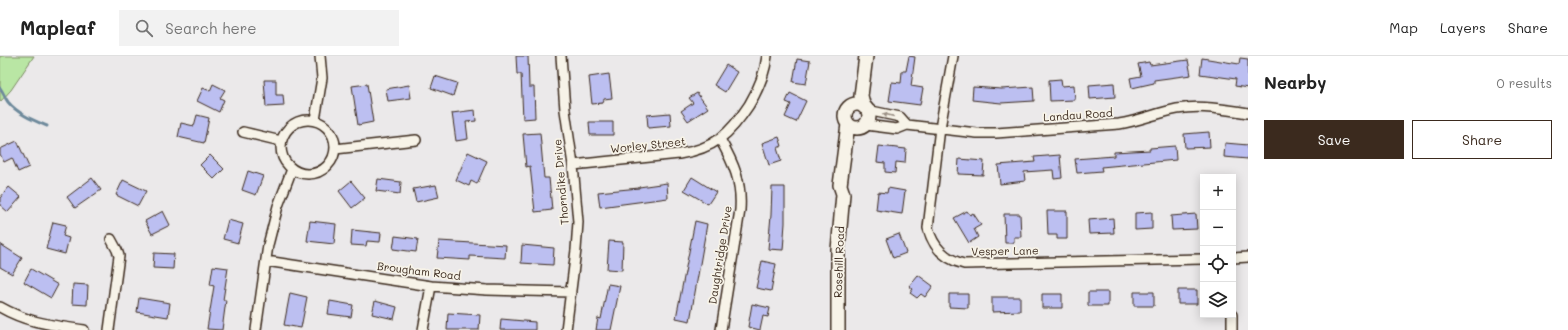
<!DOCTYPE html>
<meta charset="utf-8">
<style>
body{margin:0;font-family:Mali,sans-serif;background:#f2f2f2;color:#222}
.controls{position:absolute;right:12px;bottom:12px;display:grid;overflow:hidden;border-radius:0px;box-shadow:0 2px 10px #0003}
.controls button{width:36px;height:36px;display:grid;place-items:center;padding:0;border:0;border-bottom:1px solid #e0e0e0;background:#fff;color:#222;font:20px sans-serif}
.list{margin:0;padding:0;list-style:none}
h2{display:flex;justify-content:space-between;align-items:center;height:52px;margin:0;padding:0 16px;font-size:17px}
h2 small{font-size:13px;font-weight:400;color:#767676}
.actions{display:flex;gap:8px;padding:12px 16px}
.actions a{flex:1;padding:9px 0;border:1px solid #3b2a1e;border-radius:0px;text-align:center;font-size:14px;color:#3b2a1e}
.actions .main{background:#3b2a1e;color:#fff}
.icon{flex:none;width:22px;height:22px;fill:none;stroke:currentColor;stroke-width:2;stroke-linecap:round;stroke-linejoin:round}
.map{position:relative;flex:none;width:1248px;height:274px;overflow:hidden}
header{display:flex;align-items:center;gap:24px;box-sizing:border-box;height:56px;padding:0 20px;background:#fff;border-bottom:1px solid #e0e0e0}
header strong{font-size:19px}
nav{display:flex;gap:22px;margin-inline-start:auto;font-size:14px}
.search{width:280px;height:36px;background:#f2f2f2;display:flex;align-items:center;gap:10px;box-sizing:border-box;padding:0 14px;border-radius:0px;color:#767676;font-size:15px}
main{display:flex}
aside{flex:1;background:#fff}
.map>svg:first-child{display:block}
.green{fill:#b9e6a4;stroke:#7a8861}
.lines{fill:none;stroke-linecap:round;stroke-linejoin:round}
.stream{stroke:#6d899b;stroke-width:3}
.building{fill:#bcbff1;stroke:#3b2a1e}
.minor-casing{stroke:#3b2a1e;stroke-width:12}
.secondary-casing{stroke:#3b2a1e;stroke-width:16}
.minor{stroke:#f7f3e8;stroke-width:9}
.secondary{stroke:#f7f3e8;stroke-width:13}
.oneway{fill:#998e83}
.labels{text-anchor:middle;stroke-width:3.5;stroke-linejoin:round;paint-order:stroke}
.street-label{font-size:11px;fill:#3b2a1e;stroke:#f7f3e8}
</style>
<header>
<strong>Mapleaf</strong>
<div class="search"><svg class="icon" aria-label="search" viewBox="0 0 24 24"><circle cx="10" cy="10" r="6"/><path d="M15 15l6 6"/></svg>Search here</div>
<nav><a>Map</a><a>Layers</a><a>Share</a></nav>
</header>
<main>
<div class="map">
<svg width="1248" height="274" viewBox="0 0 1248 274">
<rect width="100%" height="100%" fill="#ebe9ea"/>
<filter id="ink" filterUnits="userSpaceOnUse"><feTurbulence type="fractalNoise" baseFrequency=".025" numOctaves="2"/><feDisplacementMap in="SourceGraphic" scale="8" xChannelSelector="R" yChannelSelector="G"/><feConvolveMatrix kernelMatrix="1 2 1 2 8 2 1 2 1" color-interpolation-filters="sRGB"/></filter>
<g filter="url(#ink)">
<path class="green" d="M0,0h34l-23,34 -11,12z"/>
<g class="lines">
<path class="stream" d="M0,32c3,4 5,10 8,14 10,12 25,18 39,24"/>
</g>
<path class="building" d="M516,0h12l1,31h5l1,31 -12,1 -2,-45h-4z
M909,0l6,1 -4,29 12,2 -3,17 -31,-4 3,-19 9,1 1,-12h4z
M1202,2l37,6 1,-6 8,1v29l-13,-2 1,-7 -36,-5z
M797,3l13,2 -4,23 -13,-2z
M1188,4l3,15 -37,5v3l-22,5 -2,-10 11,-2 -3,-12 11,-2 1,3z
M726,9l11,7 -12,20 -11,-7z
M609,18l3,24 -8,1 -1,4 -11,1 -3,-27z
M435,20l22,7 -4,13 -22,-8z
M1061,23l1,7 12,-1 1,15 -25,1 -1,-21z
M264,24h12v15h7l1,11 -18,1z
M1114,27l1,14 -25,2 -1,-14z
M213,28l12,6 -5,8 4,2 -5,12 -22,-11 6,-13 7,3z
M367,28l6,38 -15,3 -6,-39z
M409,29l2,13 -23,3 -2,-12z
M973,31l28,2 32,-2 1,14 -33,2 -29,-3z
M697,37l11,15 -20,13 -7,-10 12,-8 -4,-5z
M790,37l16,8 -10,21 -11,-5 6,-13 -5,-2z
M475,54l1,11 -10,1 2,17 -12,2 -4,-28z
M670,57l1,13 -23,2 -1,-13z
M197,59l12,3 -5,25 -26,-6 3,-14 13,3z
M589,66h24v13h-23z
M1209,76l1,15 -25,1 -1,-14z
M540,77l4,45h5l3,32 -17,2 -5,-46 -4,1 -3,-33z
M779,81l3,9 -5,2 4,13 -12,4 -7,-22z
M17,85l12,26 -11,5 -6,-14 -8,4 -4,-8v-5z
M1225,87l23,2v14l-24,-2z
M879,90l27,3 -1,14 -9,-1 -1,11 -10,-1v-9l-8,-1z
M1175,90l1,14 -75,7 1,4 -25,2 -2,-14 39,-3v-4l36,-2v-2z
M468,96l19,9 -10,23 -6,-3 -2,5 -13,-6z
M210,99l14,14 -10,10 -14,-14z
M1060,99l2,23 -8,1 -1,-9 -29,2 1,9 -25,3 -2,-19 37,-3 -1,-5z
M959,103l25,2 -1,14 -25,-1z
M248,115l15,5 -7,19 -14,-5z
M692,121l24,15 -8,12 -24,-14z
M92,122l9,12 -26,18 -8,-11z
M378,123l23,3 -1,12 -24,-3z
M123,124l23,11 -8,15 -22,-11z
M351,125l14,17 -13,10 -13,-17z
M667,127l1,15 -68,9 -2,-15 41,-4v-1z
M436,129l3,12 -23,5 -3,-13z
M9,131l12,10 -13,15 -8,-7v-7z
M772,131h13v36l-2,27 -15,-1 3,-34z
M888,132l17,3 -3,23 -26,-4 2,-18 9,1z
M163,155l7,14 -18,9 -7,-13z
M967,155l3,4 3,-2 8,12 -7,4 4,8 -9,6 -15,-25z
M1047,155h20v28h-10v-4h-9z
M1152,156v17l-17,1v-17z
M1004,158h16l1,23h-7v6h-9z
M1196,158l1,15 -25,1 -1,-14z
M1113,162l1,15 -25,1 -1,-14z
M228,164l15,4 -5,19 -15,-4z
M310,165l26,3 -2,20 -27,-3z
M695,165l12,3 -17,97 -14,-3z
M53,166l13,3 -3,11 6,2 -4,16 -19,-5z
M352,174l29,3 -1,9 -13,-1 -1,5 -15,-1z
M899,178l7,19 -13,5 -7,-19z
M395,180l23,3 -2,13 -23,-3z
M439,185l67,4 -1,13 -35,-2v4l-33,-2z
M609,185l14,1 -1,28 -15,-1z
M0,188l22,14 -10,16 -12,-7z
M522,189l32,3 -1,17 -32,-2z
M154,197l20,1 -1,15 -20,-1z
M762,205l14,3 -5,27 -15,-3z
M213,210l15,2 -5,32h3l-4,30 -15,-1 7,-43 -4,-1z
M31,213l27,16 -7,13 -27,-16z
M918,219l15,11 -8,11 -4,-3 -4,4 -7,-5 3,-4 -4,-3z
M73,228l15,1 -1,20 -15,-1z
M608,228l12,2 -9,44h-15l2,-12 3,1z
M1178,234h19v14h-19z
M1088,236h20v14h-20z
M1134,236h20v14h-20z
M290,237l17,4 -6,31 -17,-3z
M949,238h19v14l-19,-1z
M1042,238h20v14h-20z
M992,241h28v14l-28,1z
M139,242l31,5 -2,14 -31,-5z
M330,245l23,4 -2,12 -23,-3z
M375,245l22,6 -3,12 -22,-5z
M752,248l18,4 -2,9 -5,-1 -3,14 -12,-3z
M448,257l32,2 -1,15h-32z
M501,263l34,3v8h-35z"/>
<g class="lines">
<defs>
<path id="minor" d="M561,0l4,54 8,55 5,57 -2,28 -10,80
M953,0l-13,72 -12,100c5,19 16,31 36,36l239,-5
M867,54l33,7 7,8
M281 91a27 27 0 1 1 54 0a27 27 0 1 1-54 0Z
M315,64l7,-42 -2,-22
M866,69l31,4 10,-4 70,8h19l123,-9c20,-3 38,-11 58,-15 24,-4 47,0 71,4
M243,76l38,9
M720,83c14,25 22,43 20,71l-19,120
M335,93l81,-9
M573,109l106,-11c35,-5 51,-20 70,-49 9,-15 16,-31 18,-49
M1233,202l15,-1
M266,205l165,25 56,4 84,2
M0,251c28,16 52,18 84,23
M1232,259v15
M109,274l10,-74 -2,-6 -6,-11
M256,274l12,-85 10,-39 14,-37
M423,274l8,-44"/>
<path id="secondary" d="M845 60a12 12 0 1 1 24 0a12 12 0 1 1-24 0Z
M864,51l-3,-11 5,-40
M838,274v-80l5,-56 -3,-9 8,-61"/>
</defs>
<use href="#minor" class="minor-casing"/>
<use href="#secondary" class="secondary-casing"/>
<use href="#minor" class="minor"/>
<use href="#secondary" class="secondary"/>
</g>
<defs><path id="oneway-solid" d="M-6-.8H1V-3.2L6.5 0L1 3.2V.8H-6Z"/></defs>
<use class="oneway" href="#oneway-solid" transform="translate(888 59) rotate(-167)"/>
</g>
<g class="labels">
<g class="street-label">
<text transform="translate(1078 59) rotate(-4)" y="4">Landau Road</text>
<text transform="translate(648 89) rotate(-6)" y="4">Worley Street</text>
<text transform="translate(561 126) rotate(-95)" y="4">Thorndike Drive</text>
<text transform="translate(1005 195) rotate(-1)" y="4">Vesper Lane</text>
<text transform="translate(720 199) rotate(-81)" y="4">Daughtridge Drive</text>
<text transform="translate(839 206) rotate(-88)" y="4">Rosehill Road</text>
<text transform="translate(419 215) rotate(7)" y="4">Brougham Road</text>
</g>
</g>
</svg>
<div class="controls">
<button>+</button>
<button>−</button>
<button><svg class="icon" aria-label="locate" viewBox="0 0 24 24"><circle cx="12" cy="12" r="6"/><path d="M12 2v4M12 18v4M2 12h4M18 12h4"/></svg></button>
<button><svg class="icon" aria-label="layers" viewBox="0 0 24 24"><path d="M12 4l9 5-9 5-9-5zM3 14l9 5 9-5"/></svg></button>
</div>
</div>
<aside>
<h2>Nearby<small>0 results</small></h2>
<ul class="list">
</ul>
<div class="actions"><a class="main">Save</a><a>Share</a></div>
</aside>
</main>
